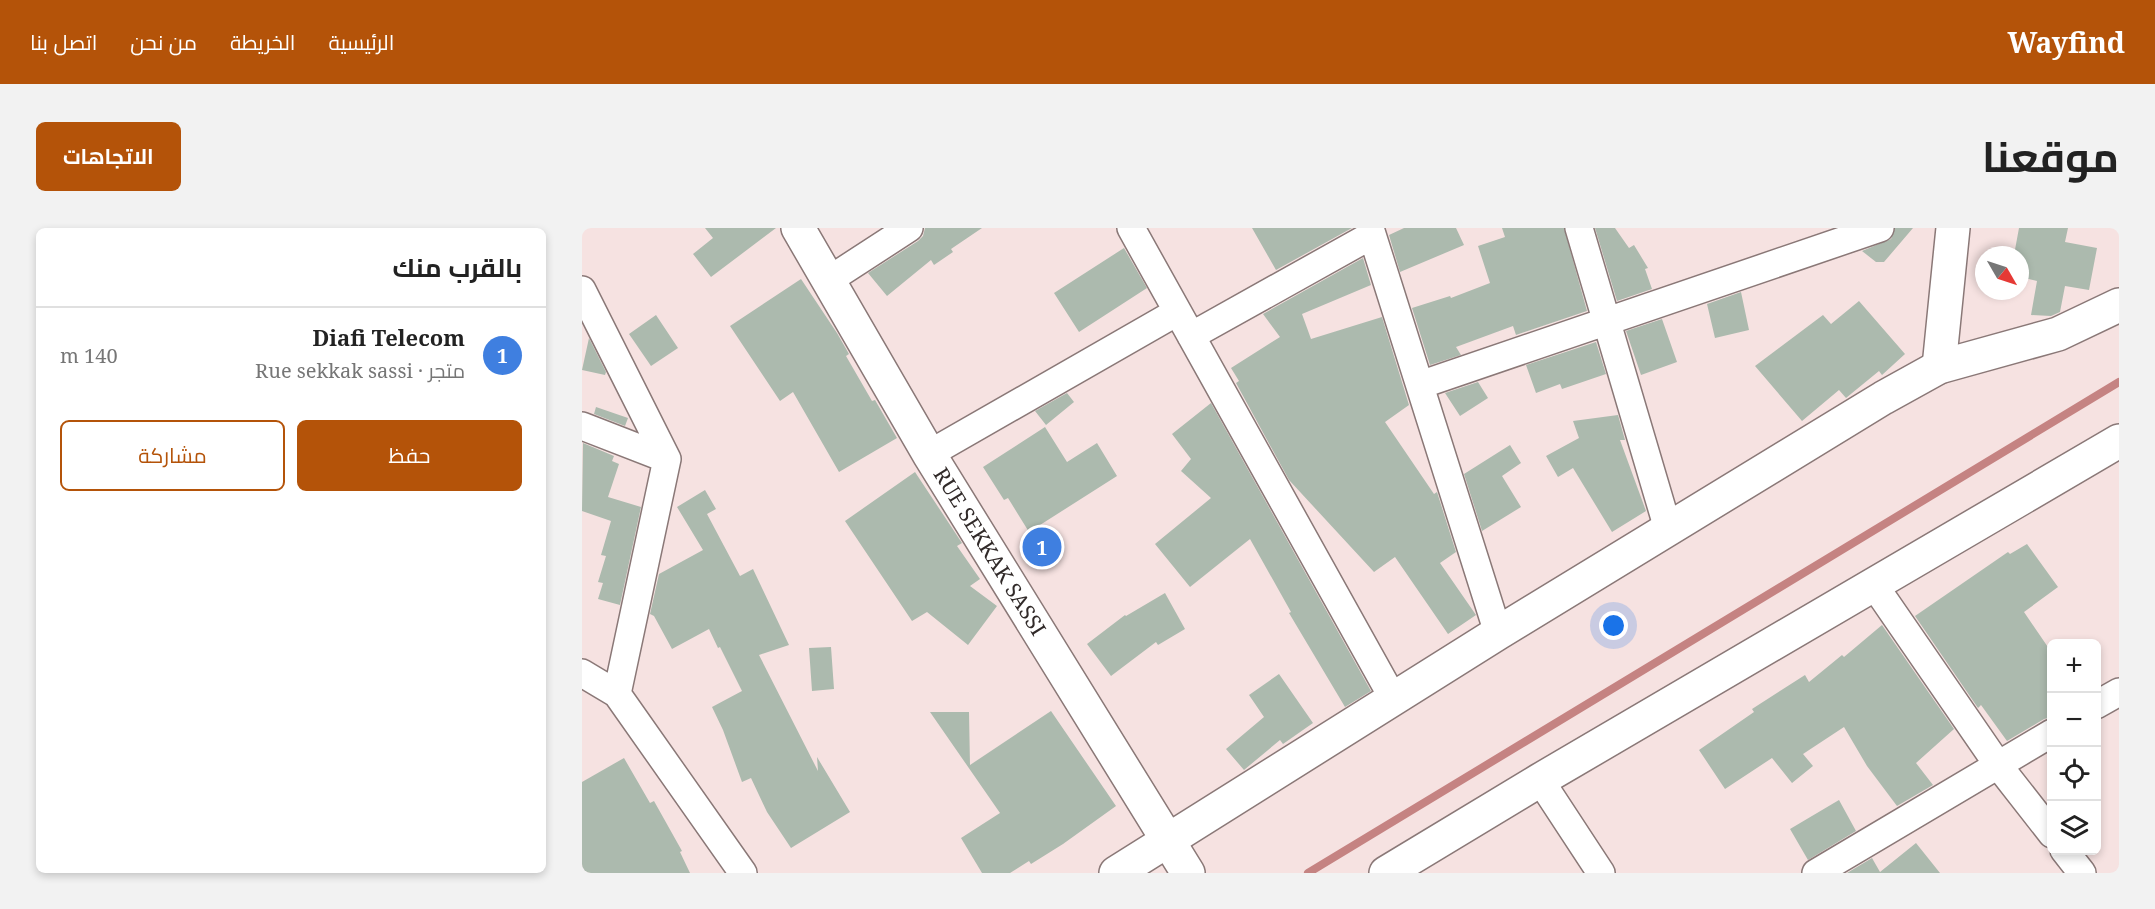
<!DOCTYPE html>
<html lang="ar">
<meta charset="utf-8">
<style>
body{margin:0;font-family:"Noto Serif",Cairo,serif;background:#f2f2f2;color:#222;direction:rtl}
.controls{position:absolute;right:18px;bottom:18px;display:grid;overflow:hidden;border-radius:9px;box-shadow:0 3px 9px #0003}
.controls button{width:54px;height:54px;display:grid;place-items:center;padding:0;border:0;border-bottom:2px solid #e0e0e0;background:#fff;color:#222;font:30px sans-serif}
.compass{position:absolute;left:1393px;top:18px;width:54px;height:54px;border-radius:50%;background:#fff;box-shadow:0 3px 9px #0003;rotate:129deg}
.you{position:absolute;left:1032px;top:398px;width:21px;height:21px;margin:-15px;border:4px solid #fff;border-radius:50%;background:#1a73e8;box-shadow:0 0 0 9px #1a73e833}
.badge{display:grid;place-items:center;width:39px;height:39px;border-radius:50%;background:#b45309;color:#fff;font-size:20px;font-weight:700}
.pin{position:absolute;translate:-50% -50%;border:3px solid #fff;box-shadow:0 2px 6px #0006}
.list{margin:0;padding:0;list-style:none}
h2{display:flex;justify-content:space-between;align-items:center;height:78px;margin:0;padding:0 24px;font-size:26px}
h2 small{font-size:20px;font-weight:400;color:#767676}
.list li{display:grid;grid-template-columns:39px 1fr auto;gap:18px;align-items:center;box-sizing:border-box;height:96px;padding:0 24px;border-top:2px solid #e0e0e0}
.list b{display:block;font-size:22px;white-space:nowrap}
.list p{margin:0;font-size:20px;white-space:nowrap;color:#767676}
.list em{font-size:20px;font-style:normal;color:#767676}
.actions{display:flex;gap:12px;padding:18px 24px}
.actions a{flex:1;padding:14px 0;border:2px solid #b45309;border-radius:9px;text-align:center;font-size:21px;color:#b45309}
.actions .main{background:#b45309;color:#fff}
.icon{flex:none;width:33px;height:33px;fill:none;stroke:currentColor;stroke-width:2;stroke-linecap:round;stroke-linejoin:round}
.map{position:relative;flex:none;width:1537px;height:645px;overflow:hidden;direction:ltr;border-radius:9px}
header{display:flex;align-items:center;gap:36px;box-sizing:border-box;height:84px;padding:0 30px;background:#b45309;color:#fff}
header strong{font-size:28px}
nav{display:flex;gap:33px;margin-inline-start:auto;font-size:21px}
.intro{display:flex;align-items:center;justify-content:space-between;box-sizing:border-box;height:144px;padding:0 36px}
h1{margin:0;font-size:42px}
.button{padding:15px 27px;border-radius:9px;background:#b45309;color:#fff;font-size:21px;font-weight:700}
main{display:flex;gap:36px;padding:0 36px}
aside{flex:1;background:#fff;border-radius:9px;box-shadow:0 3px 9px #0003}
.map>svg:first-child{display:block}
.lines{fill:none;stroke-linecap:round;stroke-linejoin:round}
.stream{stroke:#c58382;stroke-width:8}
.building{fill:#acbaae}
.street-casing{stroke:#8a7877;stroke-width:30}
.secondary-casing{stroke:#8a7877;stroke-width:36}
.street{stroke:#fff;stroke-width:27}
.secondary{stroke:#fff;stroke-width:33}
.labels{text-anchor:middle;stroke-width:4.5;stroke-linejoin:round;paint-order:stroke}
.street-label{font-size:21px;fill:#312a29;stroke:#fff}
</style>
<header>
<strong>Wayfind</strong>
<nav><a>الرئيسية</a><a>الخريطة</a><a>من نحن</a><a>اتصل بنا</a></nav>
</header>
<div class="intro"><h1>موقعنا</h1><a class="button">الاتجاهات</a></div>
<main>
<div class="map">
<svg width="1537" height="645" viewBox="0 0 1537 645">
<rect width="100%" height="100%" fill="#f6e2e1"/>
<g class="lines">
<path class="stream" d="M726,645l811,-491"/>
</g>
<path class="building" d="M123,0h71l-65,49 -18,-23 20,-16z
M343,0h57l-31,21 2,3 -19,13 -3,-5 -44,36 -19,-23 50,-32 5,-5z
M670,0h100l-76,42z
M822,0h52l8,17 -64,27 -11,-37z
M920,0h62l23,83 -71,24 -3,-9 -57,21 5,8 -31,10 -18,-57 38,-12 1,2 39,-15 -12,-37 27,-9z
M1013,0h20l14,20 5,-3 14,23 -3,1 7,20 -35,12z
M1313,0h18l-29,34h-8l-14,-11 29,-12z
M1437,0h49l-3,14 32,6 -8,42 -24,-4 -5,26 -9,4 -20,-1 6,-34 -17,-4v-22h-6z
M542,20l23,40 -68,44 -25,-39z
M781,30l8,27 -69,29 9,25 71,-22 27,88 -24,17 49,72 3,-2 19,60 -16,11 36,52 -28,19 -53,-77 -21,15 -85,-92 -53,-97 3,-2 -8,-13 49,-31 -17,-23z
M219,51l36,54 12,21 -3,2 26,45 3,-1 22,38 -58,34 -46,-80 -13,9 -50,-75z
M1159,64l8,38 -34,8 -8,-34z
M1277,73l46,53 -23,21 -3,-4 -33,27 -7,-8 -37,31 -47,-55 68,-51 8,9z
M74,87l22,33 -27,18 -22,-32z
M1080,91l15,43 -36,13 -15,-44z
M7,110l17,34 -1,3 -23,-5z
M1014,114l10,32 -44,15 -2,-5 -24,9 -10,-28z
M896,154l10,16 -28,18 -15,-23z
M485,165l7,9 -28,23 -11,-14z
M629,175l160,288 -26,16 -56,-94 2,-1 -41,-73 -60,48 -35,-43 56,-46 -30,-27 10,-12 -19,-25z
M14,179l32,11 -3,8 -31,-12z
M1036,187l7,25h-5l26,71 -34,21 -39,-64 -15,9 -12,-21 33,-18 -6,-17z
M463,199l22,35 30,-19 20,33 -88,56 -21,-34 -4,2 -21,-33z
M1,215l31,13 -2,5 7,3 -11,33 33,10 -21,98 -22,-6 5,-16 -5,-1 8,-26 -5,-1 10,-34 -29,-10z
M928,217l11,18 -19,13 19,31 -39,24 -18,-57z
M333,244l47,71 -5,3 23,33 -10,7 27,20 -29,39 -41,-33 -15,9 -67,-100z
M123,262l11,19 -9,5 33,62 13,-7 36,76 -30,10 59,116 -1,-14 33,55 -59,36 -24,-36 -16,-34 -9,4 -19,-52 -11,-23 30,-16 -22,-44 -2,1 -9,-19 -37,20 -18,-33 -4,-2 9,-40 44,-24 -26,-43z
M1445,316l31,43 -34,25 28,41v64l-8,2 -37,22 -26,-36 -3,3 -63,-92 93,-64 2,2z
M583,365l20,36 -27,16 -2,-3 -45,34 -24,-32 38,-29 1,1z
M1300,397l72,104 -38,34 17,22 -36,21 -30,-40 -23,-39 -41,27 10,12 -21,17 -20,-25 -47,31 -26,-39 55,-38 -2,-3 53,-34 4,7 33,-27 2,2z
M249,419l3,42 -22,2 -3,-43z
M697,446l34,49 -30,21 -3,-4 -36,30 -18,-21 38,-32 -15,-22z
M469,483l65,95 -53,38 -32,20 -2,-3 -19,12h-28l-21,-35 39,-25 -70,-101h39l1,53z
M42,530l26,45 4,-2 28,50 -2,1 10,21h-108v-91z
M1257,572l17,31 -48,29 -18,-31z
M1334,615l24,30h-93l25,-15 8,14z"/>
<g class="lines">
<defs>
<path id="street" d="M549,0l263,472
M788,0l128,405
M997,0l89,301
M247,52l80,-52
M0,62l85,169 -50,235
M609,108l181,-101
M838,157l460,-157
M0,198l85,33
M347,226l248,-142
M1292,357l124,180 54,69
M0,445l35,21 126,179
M1514,477l23,-13
M958,552l61,93
M1482,622l18,23
M1234,645l236,-140"/>
<g id="secondary">
<path id="s1" d="M216,0l131,226 259,419"/>
<path d="M1357,139l14,-139"/>
<path d="M534,645l382,-240 385,-235 56,-31 119,-33 61,-29"/>
<path d="M804,645l154,-93 579,-339"/>
</g>
</defs>
<use href="#street" class="street-casing"/>
<use href="#secondary" class="secondary-casing"/>
<use href="#street" class="street"/>
<use href="#secondary" class="secondary"/>
</g>
<g class="labels">
<g class="street-label">
<text dy="7" stroke="none"><textPath href="#s1" startOffset="376">RUE SEKKAK SASSI</textPath></text>
</g>
</g>
</svg>
<div class="controls">
<button>+</button>
<button>−</button>
<button><svg class="icon" aria-label="locate" viewBox="0 0 24 24"><circle cx="12" cy="12" r="6"/><path d="M12 2v4M12 18v4M2 12h4M18 12h4"/></svg></button>
<button><svg class="icon" aria-label="layers" viewBox="0 0 24 24"><path d="M12 4l9 5-9 5-9-5zM3 14l9 5 9-5"/></svg></button>
</div>
<svg class="compass" viewBox="-18 -18 36 36"><path d="M0-13l5 13h-10z" fill="#e53935"/><path d="M0 13l5-13h-10z" fill="#767676"/></svg>
<div class="you"></div>
<div class="pin badge" style="left:460px;top:319px;background:#3f7fe0">1</div>
</div>
<aside>
<h2>بالقرب منك<small></small></h2>
<ul class="list">
<li><span class="badge" style="background:#3f7fe0">1</span><div><b>Diafi Telecom</b><p>متجر · Rue sekkak sassi</p></div><em>140 m</em></li>
</ul>
<div class="actions"><a class="main">حفظ</a><a>مشاركة</a></div>
</aside>
</main>
